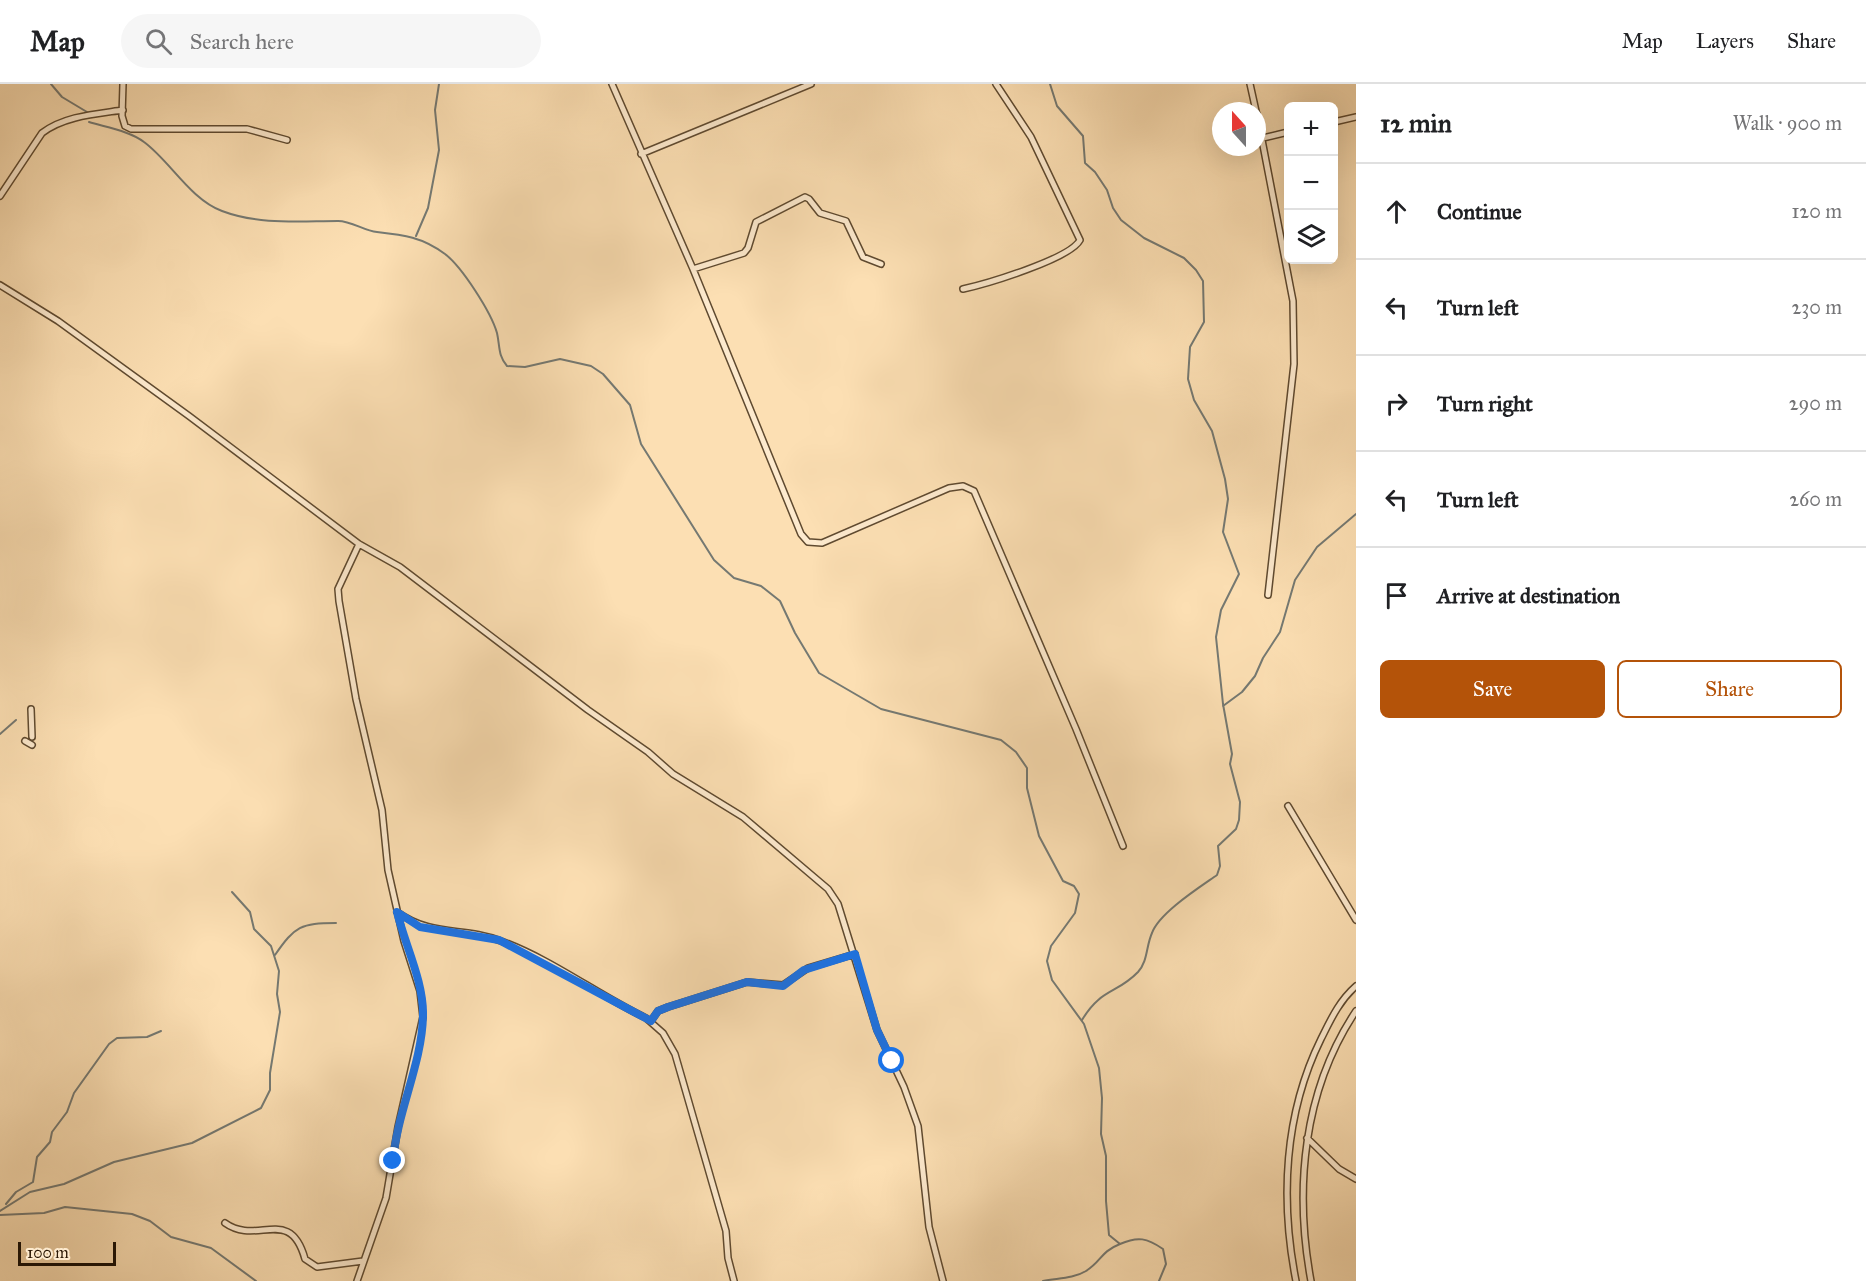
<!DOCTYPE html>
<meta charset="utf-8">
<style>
body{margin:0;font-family:"IM FELL Great Primer",serif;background:#f6f6f6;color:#202124}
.controls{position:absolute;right:18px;top:18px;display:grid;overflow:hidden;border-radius:9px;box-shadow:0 6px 24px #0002}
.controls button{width:54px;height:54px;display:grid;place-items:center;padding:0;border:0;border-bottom:2px solid #e0e0e0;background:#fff;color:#202124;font:30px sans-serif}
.compass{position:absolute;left:1212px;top:18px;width:54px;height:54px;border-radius:50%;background:#fff;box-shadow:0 6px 24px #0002;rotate:339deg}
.scale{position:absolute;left:18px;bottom:15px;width:98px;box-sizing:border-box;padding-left:6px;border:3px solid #2b1805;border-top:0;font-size:16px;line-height:21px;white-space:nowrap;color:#2b1805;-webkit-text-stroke:4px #fdeace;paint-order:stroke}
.stop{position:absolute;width:18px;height:18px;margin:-14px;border:4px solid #1a73e8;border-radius:50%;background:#fff}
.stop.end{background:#1a73e8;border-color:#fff;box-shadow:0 2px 6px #0008}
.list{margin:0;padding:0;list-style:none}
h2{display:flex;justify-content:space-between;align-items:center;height:78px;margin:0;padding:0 24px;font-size:26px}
h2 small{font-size:20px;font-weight:400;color:#757577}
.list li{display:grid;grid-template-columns:39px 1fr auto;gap:18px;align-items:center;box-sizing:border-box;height:96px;padding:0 24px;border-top:2px solid #e0e0e0}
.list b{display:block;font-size:22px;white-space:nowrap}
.list em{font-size:20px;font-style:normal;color:#757577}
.actions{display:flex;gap:12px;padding:18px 24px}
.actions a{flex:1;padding:14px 0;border:2px solid #b45309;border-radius:9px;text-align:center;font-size:21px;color:#b45309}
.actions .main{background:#b45309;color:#fff}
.icon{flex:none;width:33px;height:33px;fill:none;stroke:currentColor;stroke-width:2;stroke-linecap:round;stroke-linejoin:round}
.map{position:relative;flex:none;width:1356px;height:1197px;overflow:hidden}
header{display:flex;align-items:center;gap:36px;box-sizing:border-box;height:84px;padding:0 30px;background:#fff;border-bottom:2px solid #e0e0e0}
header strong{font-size:28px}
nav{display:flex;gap:33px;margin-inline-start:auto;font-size:21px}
.search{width:420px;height:54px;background:#f6f6f6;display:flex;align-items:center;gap:15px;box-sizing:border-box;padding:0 21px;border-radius:33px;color:#757577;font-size:22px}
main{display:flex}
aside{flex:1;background:#fff}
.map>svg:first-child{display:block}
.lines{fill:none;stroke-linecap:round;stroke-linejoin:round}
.stream{stroke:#757972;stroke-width:2}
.minor-casing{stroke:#5f4a30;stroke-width:8}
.minor{stroke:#fdeace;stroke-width:5}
.route{stroke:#1a73e8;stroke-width:8}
</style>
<header>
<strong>Map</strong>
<div class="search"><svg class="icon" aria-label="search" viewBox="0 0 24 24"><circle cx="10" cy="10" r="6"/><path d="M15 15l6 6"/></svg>Search here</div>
<nav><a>Map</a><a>Layers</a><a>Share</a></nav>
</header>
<main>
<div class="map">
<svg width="1356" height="1197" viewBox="0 0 1356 1197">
<rect width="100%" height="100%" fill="#fcdfb3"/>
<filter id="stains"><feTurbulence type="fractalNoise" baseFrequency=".00333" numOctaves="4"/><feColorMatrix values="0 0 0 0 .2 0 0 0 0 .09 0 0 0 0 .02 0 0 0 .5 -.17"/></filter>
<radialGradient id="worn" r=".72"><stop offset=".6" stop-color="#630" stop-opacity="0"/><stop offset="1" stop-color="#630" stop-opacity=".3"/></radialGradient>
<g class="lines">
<path class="stream" d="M51,0l11,13 25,15
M1050,0l7,22 26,30 2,27 10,9 12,18 6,18 8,12 23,18 40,20 12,12 7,11 1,41 -14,25 -2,32 6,21 18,31 13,48 3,20 -5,33 16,42 -18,36 -5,27 7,67 9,50 -2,10 10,38 -1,18 -3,9 -18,17 2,20 -3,9c-17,12 -58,38 -65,58 -6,13 -4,28 -14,39 -21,22 -37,16 -56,48
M89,38c16,5 41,9 55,20 26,19 46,57 78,69 37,14 77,10 116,10 14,0 26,10 39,11 27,3 45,5 68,22 17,13 46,58 52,79 3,13 1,23 10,33l18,1 35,-8 31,7 12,8 27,31 11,39 73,116 20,18 27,8 19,15 15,32 24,40 62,36 120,31 15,12 11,16v20l12,48 24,45 11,5 5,8 -4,19 -24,33 -4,15 5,19 32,44 15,44 3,30 -1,36 5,22v45l3,34 11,9c18,-8 27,-6 43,5l3,15 -7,17
M416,152l12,-28 11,-58 -4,-40 4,-26
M1223,622l19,-14 13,-16 8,-18 17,-26 15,-52 22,-33 39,-33
M0,650l16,-14
M275,871c20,-29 26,-32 61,-32
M6,1120l10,-12 17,-10 4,-25 13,-15 2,-10 15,-20 7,-19 35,-49 8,-6 30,-1 14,-6
M0,1127l30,-19 34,-8 50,-22 78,-19 69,-35 9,-18v-17l10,-61 -3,-18 2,-23 -8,-25 -17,-17 -4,-17 -18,-20
M0,1131l44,-2 21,-6 67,7 18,7 21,16 40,11 45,33
M1043,1197c14,-3 30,-2 43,-10 16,-10 14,-19 34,-27"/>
<defs>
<path id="minor" d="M123,0l-1,32 3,10 6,3h116l40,11
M612,0l81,185 108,265 7,8 14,1 127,-55 14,-2 11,5 102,238 47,117
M1250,0l6,27
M1257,30l36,187 1,63 -26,231
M1334,38l22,-5
M1263,54l25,-6
M641,70l170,-70
M0,112l42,-63c22,-17 54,-19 81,-23
M693,185l51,-16 4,-5 8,-26 49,-25 4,2 11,14 26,8 17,36 18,7
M0,201l58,36 131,95 170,128 41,23 188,143 60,42 25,22 70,43 85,72 10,15 39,126 27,57 14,39 11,101 14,54
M963,205c23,-5 107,-30 117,-49l-49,-103 -35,-53
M31,625l1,28
M25,657l7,4
M1288,722l68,114
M397,828c37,26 66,14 104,29 50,18 97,54 145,77l17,15 12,21 51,177 2,27 6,23
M651,937l7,-10 10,-4 79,-25 36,3 25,-17 47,-14
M1307,1054l32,31 17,10
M225,1139c32,23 65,-18 80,36l12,8 46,-6
M357,1197l29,-83 12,-71 25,-110 -3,-26 -16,-50 -16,-71 -6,-60 -26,-111 -17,-98 -1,-12 21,-45
M1296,1197c-16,-81 -12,-167 25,-242 10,-20 18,-38 35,-53
M1311,1197c-17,-92 -8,-191 45,-270"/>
</defs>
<use href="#minor" class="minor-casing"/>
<use href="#minor" class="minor"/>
</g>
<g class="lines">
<path class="route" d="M393,1077c4,-49 29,-97 30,-145 1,-34 -18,-71 -26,-104l23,15 79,13 152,81 7,-10 10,-4 79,-25 36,4 21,-16 51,-16 22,76 15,31"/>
</g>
<rect width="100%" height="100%" filter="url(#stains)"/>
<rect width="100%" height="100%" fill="url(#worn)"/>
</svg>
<div class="controls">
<button>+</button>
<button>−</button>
<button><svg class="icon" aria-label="layers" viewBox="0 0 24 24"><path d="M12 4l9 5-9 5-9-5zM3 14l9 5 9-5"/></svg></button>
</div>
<svg class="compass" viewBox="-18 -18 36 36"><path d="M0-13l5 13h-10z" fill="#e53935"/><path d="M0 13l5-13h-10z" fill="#757577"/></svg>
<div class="scale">100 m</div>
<div class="stop" style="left:892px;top:977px"></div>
<div class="stop end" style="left:393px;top:1077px"></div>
</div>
<aside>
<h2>12 min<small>Walk · 900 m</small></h2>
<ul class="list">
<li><svg class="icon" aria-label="ahead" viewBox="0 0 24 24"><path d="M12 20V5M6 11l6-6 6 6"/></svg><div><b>Continue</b></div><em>120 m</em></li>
<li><svg class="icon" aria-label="left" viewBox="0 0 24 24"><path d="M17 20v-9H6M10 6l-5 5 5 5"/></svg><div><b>Turn left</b></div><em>230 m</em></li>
<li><svg class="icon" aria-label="right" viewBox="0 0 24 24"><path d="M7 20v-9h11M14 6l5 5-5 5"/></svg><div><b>Turn right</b></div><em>290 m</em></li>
<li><svg class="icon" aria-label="left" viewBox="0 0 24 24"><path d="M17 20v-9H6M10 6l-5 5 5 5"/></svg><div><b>Turn left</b></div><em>260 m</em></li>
<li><svg class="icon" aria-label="arrive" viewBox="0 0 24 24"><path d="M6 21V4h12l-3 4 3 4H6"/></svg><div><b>Arrive at destination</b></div></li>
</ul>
<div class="actions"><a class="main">Save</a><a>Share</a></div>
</aside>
</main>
